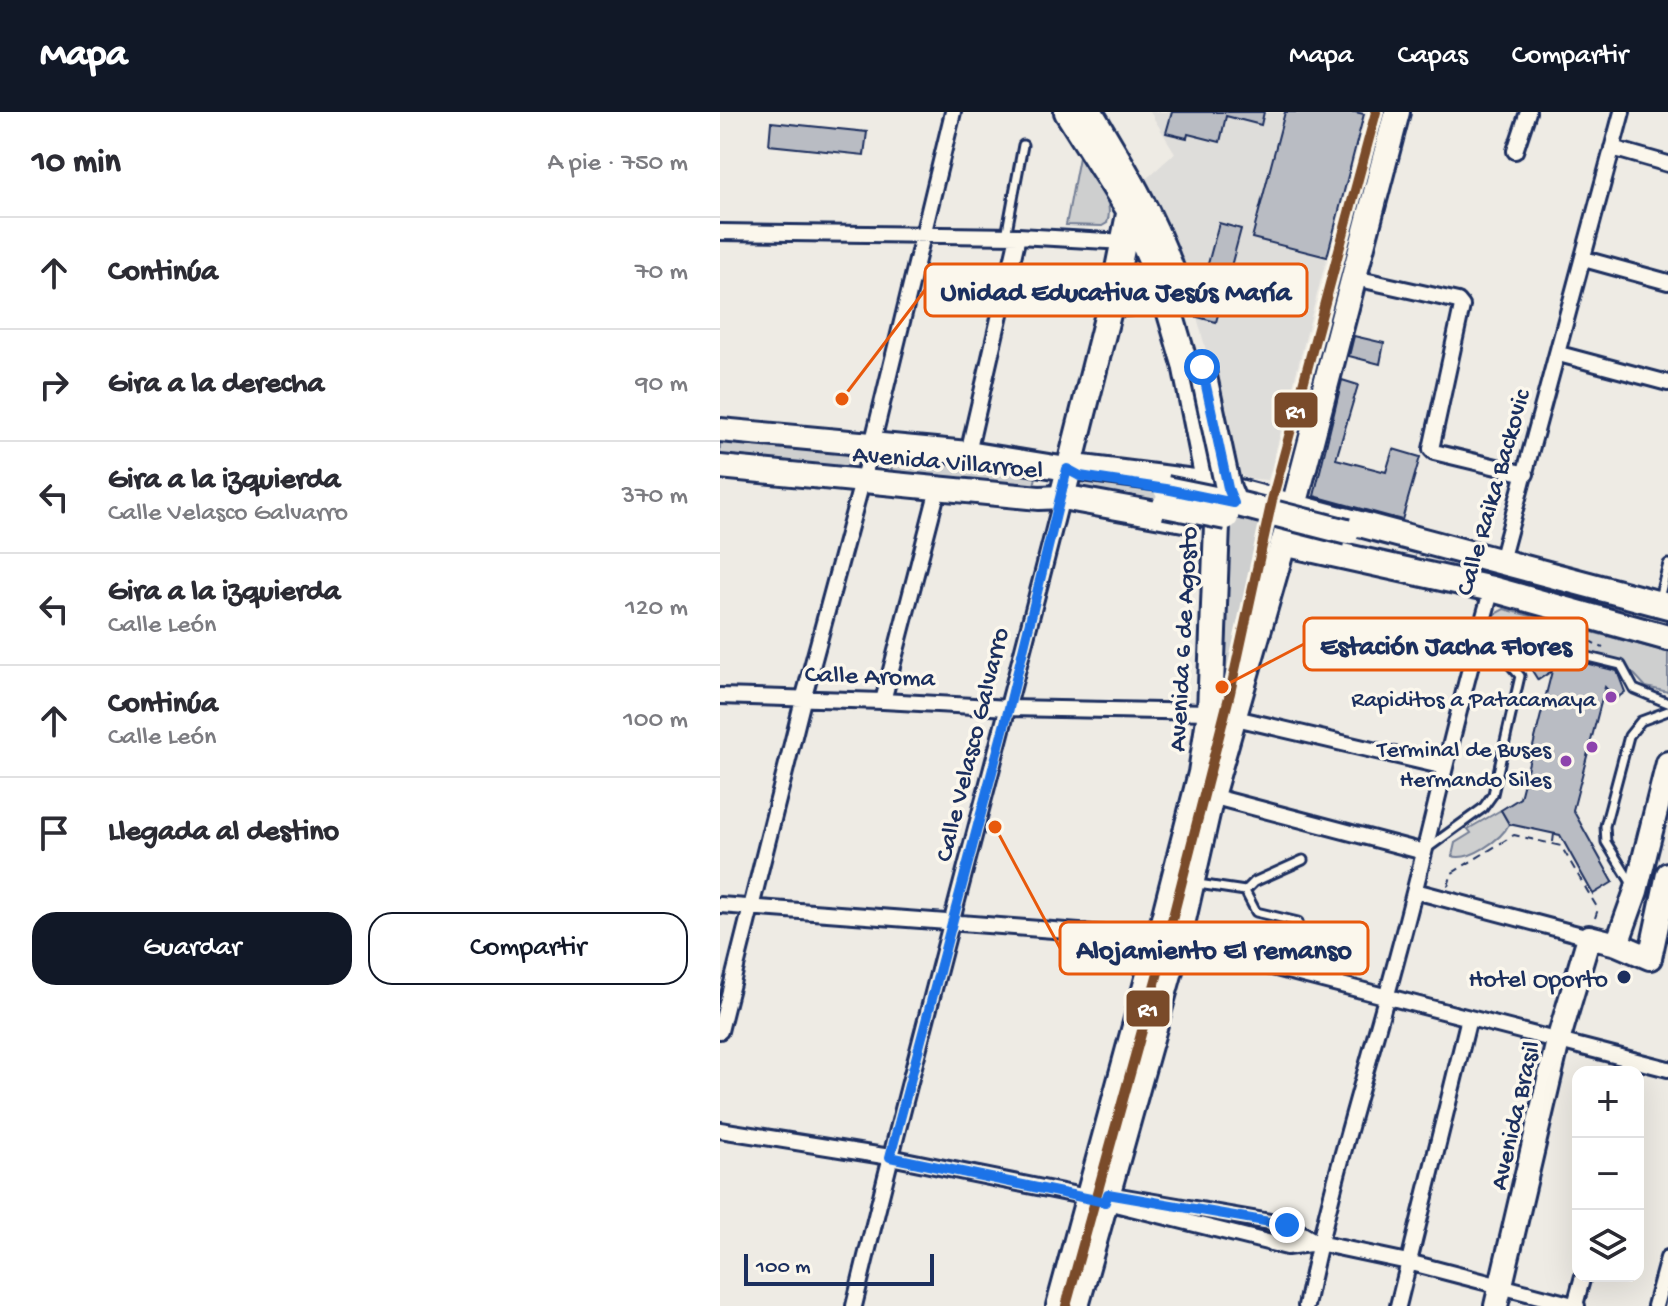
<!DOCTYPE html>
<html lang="es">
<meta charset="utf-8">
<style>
body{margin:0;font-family:"Gochi Hand",sans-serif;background:#f2f2f3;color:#2b2b33}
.controls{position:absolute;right:24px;bottom:24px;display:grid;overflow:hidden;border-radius:16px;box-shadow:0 8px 32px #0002}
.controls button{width:72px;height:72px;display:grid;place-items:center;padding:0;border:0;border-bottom:2px solid #e1e1e2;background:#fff;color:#2b2b33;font:40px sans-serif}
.scale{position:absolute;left:24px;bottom:20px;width:190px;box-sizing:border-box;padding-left:8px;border:4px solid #1b2f5e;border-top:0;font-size:22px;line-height:28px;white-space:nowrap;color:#1b2f5e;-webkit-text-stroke:6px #fbf7ec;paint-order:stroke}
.stop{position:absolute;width:24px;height:24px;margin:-18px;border:6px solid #1a73e8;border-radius:50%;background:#fff}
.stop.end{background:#1a73e8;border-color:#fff;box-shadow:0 2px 8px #0008}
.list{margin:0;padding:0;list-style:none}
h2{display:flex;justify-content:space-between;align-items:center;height:104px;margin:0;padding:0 32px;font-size:34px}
h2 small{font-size:26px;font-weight:400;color:#7c7c81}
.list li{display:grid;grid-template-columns:52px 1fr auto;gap:24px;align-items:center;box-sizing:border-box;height:112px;padding:0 32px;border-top:2px solid #e1e1e2}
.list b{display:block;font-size:30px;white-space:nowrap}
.list p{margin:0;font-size:26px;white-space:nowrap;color:#7c7c81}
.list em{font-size:26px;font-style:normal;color:#7c7c81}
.actions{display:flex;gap:16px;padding:24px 32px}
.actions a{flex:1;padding:18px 0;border:2px solid #111827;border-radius:24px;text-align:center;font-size:28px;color:#111827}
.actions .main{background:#111827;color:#fff}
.icon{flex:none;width:44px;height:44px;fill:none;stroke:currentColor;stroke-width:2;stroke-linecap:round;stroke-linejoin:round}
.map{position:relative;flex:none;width:948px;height:1194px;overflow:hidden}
header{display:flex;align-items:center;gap:48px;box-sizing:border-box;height:112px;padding:0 40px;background:#111827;color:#fff}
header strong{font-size:38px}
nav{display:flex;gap:44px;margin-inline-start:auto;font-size:28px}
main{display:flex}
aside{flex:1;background:#fff}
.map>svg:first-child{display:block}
.built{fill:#deddda}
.green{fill:#cecfcf;stroke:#747f96;stroke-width:2}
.building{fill:#b9bcc3;stroke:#1b2f5e;stroke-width:2}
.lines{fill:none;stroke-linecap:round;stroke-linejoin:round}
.service-casing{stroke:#1b2f5e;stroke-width:13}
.minor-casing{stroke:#1b2f5e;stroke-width:20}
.secondary-casing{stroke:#1b2f5e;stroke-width:28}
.primary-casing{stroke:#1b2f5e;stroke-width:30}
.path{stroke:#1b2f5e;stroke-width:2;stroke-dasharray:8 6;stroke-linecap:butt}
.service{stroke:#fbf7ec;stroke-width:7}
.minor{stroke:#fbf7ec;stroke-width:14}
.secondary{stroke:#fbf7ec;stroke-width:22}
.primary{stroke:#fbf7ec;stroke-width:24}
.primary-bridge-casing{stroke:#1b2f5e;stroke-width:30;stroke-linecap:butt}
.primary-bridge{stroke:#fbf7ec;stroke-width:24}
.rail-1-casing{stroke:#fbf7ec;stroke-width:16}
.rail-1{stroke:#7a4b2a;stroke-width:10}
.route{stroke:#1a73e8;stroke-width:10}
.bus-dot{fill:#8e44ad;stroke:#fbf7ec;stroke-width:3}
.poi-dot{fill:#1b2f5e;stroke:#fbf7ec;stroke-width:3}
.labels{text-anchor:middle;stroke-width:7;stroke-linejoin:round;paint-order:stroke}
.bus-label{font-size:24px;fill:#1b2f5e;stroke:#fbf7ec;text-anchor:end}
.street-label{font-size:26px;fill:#1b2f5e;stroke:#fbf7ec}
.poi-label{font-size:26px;fill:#1b2f5e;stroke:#fbf7ec;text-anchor:end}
.leader{fill:none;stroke:#e8590c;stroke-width:3}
.callout-dot{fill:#e8590c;stroke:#fbf7ec;stroke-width:3}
.callout{fill:#fbf7ec;stroke:#e8590c;stroke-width:3}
.callout-label{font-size:28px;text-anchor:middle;font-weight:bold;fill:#1b2f5e}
.line-badge{stroke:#fbf7ec;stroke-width:3}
.badge-label{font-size:22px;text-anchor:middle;font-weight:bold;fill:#fff}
</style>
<header>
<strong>Mapa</strong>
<nav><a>Mapa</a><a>Capas</a><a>Compartir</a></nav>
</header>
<main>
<aside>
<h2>10 min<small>A pie · 750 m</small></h2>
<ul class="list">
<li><svg class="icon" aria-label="ahead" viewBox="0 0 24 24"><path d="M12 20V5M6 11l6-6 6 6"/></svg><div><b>Continúa</b></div><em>70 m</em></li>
<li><svg class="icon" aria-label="right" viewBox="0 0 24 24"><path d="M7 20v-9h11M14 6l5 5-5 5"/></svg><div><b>Gira a la derecha</b></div><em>90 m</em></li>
<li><svg class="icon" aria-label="left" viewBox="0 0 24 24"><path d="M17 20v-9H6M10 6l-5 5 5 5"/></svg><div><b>Gira a la izquierda</b><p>Calle Velasco Galvarro</p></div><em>370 m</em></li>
<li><svg class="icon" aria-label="left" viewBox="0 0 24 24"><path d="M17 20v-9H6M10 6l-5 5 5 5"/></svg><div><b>Gira a la izquierda</b><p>Calle León</p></div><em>120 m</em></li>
<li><svg class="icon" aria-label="ahead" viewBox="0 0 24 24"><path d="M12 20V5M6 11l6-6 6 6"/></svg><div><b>Continúa</b><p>Calle León</p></div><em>100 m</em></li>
<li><svg class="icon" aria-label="arrive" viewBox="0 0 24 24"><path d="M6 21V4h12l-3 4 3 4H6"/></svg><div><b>Llegada al destino</b></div></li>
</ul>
<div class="actions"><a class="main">Guardar</a><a>Compartir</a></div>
</aside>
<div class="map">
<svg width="948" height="1194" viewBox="0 0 948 1194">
<rect width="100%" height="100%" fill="#eeebe4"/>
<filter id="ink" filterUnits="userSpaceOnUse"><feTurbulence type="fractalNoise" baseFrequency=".0125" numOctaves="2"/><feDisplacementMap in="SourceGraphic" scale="16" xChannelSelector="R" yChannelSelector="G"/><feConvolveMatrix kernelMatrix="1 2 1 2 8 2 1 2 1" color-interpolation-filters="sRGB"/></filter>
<g filter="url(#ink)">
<path class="built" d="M430,0h215l-97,368 -22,-2 -15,-11 -14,-77 -22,-80 -28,-85 -21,-46 29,-26z"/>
<path class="green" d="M359,45c13,19 37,41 28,66l-5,3 -36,-1z
M0,325l119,12 10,7 1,13 -130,-6z
M180,342l136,18c0,9 -1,13 -8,20l-136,-17 -1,-15z
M361,365h53l66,30 -111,-13 -10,-6z
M547,388l-41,195 -10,1 7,-183z
M776,454l172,46v13l-175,-47z
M784,497l164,43v40l-22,-5 -11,-12 -14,-10 -5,4 -46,-12 -51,-2 -35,-9 9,-31z
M781,698l8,14c-7,15 -40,38 -57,32l3,-13 16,-10 -3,-4z"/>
<path class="building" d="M452,0h92l-3,13 -35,-9 -6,26 -32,-8 -1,4 -21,-5z
M565,0h70l9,2 -37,143 -75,-19z
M51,10l96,10 -3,23 -95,-10z
M499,111l22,6 -25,93 -22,-6z
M414,160l6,16 3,27 -19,2z
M634,224l30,7 -4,21 -31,-8z
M622,268l16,5 -22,74 50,13 7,-23 27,8 -18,63 -88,-24z
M841,545l56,14 8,21 -9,7 -11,-12 -32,123 40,72 -20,12 -33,-59 -51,-11 -8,-14 19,-12 32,-127 -14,9 -7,-11z"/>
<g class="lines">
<defs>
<path id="service" d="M286,124l17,-91
M939,486l9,-34
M754,540l46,12 22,-7 2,-8 7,-1 70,17 13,24 34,14
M705,738l58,-42 10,-14 27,-118 -13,-15
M478,772l47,7 9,-9 49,-22
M912,772l-26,-42 -1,-16 24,-90 12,-15 27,-10
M525,779l11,21 42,10"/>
<path id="minor" d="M892,36l56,16
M795,39l13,-39
M0,120l298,4 107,6
M864,147l84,23
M635,166l103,23 4,5 -31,143 3,3 92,22
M839,242l109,29
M248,341l50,-217
M781,449l121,-449
M0,584l163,5 126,7 201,4 235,55
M163,589l55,-212
M491,684l213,56
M695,779l174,46
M0,793l439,33 509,131
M0,919l83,-331 69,-255 81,-333
M0,1018l170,27 197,40 200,50 31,-4
M388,1082l179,31 31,18 90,19 169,44
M855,1193l8,-29
M134,1194c65,-271 140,-539 208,-809
M586,1194c24,-119 61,-235 92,-352 33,-121 58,-244 94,-365
M678,1194l71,-288
M935,1194l13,-48"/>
<path id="secondary" d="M0,318l248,23 99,16
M0,355l319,31 23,-1
M897,832l19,-53 32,-128
M776,1194l62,-265 31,-104 28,7 33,14 18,-84"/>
<path id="primary" d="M370,0c32,53 64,106 84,165
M347,357l16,-1 127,16
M342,385l51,-203 17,-85
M342,385l127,23
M495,389l7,-8 17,-1 429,114
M563,431l209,46 176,49
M339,1194l100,-368 42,-165 9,-61 7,-187 -32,-161 -23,-78 -33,-76 -62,-98
M356,1194l102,-364 33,-146 83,-290 103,-394"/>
</defs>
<use href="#service" class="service-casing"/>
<use href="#minor" class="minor-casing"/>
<use href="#secondary" class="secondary-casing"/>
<use href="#primary" class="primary-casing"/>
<path class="path" d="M868,528l15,8
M854,530l13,-2 2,-6
M833,730l1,-8
M728,774l4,-13 62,-38 47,11 37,63 -3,9"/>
<use href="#service" class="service"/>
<use href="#minor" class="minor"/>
<use href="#secondary" class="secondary"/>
<use href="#primary" class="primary"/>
<defs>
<path id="primary-bridge" d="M482,255l26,121 6,15
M446,377l68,14 113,29
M445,393l61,12"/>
</defs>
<use href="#primary-bridge" class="primary-bridge-casing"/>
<use href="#primary-bridge" class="primary-bridge"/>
<defs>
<path id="rail-1" d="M346,1194l101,-366 63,-247 42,-193 104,-388"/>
</defs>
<use href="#rail-1" class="rail-1-casing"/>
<use href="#rail-1" class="rail-1"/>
</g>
</g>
<g class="lines" filter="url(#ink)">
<path class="route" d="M482,255l26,121 6,15 -68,-14 -86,-13 -13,-7 -58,239 -119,449 215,45 3,-8 179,31"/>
</g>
<g class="bus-dot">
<circle cx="891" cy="585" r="7"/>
<circle cx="872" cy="635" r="7"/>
<circle cx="846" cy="649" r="7"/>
</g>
<circle class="poi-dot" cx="904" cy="865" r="8"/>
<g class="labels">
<g class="bus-label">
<text x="876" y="594">Rapiditos a Patacamaya</text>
<text x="831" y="644">Terminal de Buses<tspan x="831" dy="30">Hermando Siles</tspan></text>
</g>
<g class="street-label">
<text transform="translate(228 348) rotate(5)" y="9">Avenida Villarroel</text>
<text transform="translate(771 380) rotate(-74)" y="9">Calle Raika Backovic</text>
<text transform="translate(461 527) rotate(-87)" y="9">Avenida 6 de Agosto</text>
<text transform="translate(150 562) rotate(2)" y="9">Calle Aroma</text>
<text transform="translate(250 632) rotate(-76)" y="9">Calle Velasco Galvarro</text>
<text transform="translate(793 1003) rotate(-77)" y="9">Avenida Brasil</text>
</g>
<g class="poi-label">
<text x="888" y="874">Hotel Oporto</text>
</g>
</g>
<path class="leader" d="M122 287L205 178M502 575L584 532M275 715L340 836"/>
<g class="callout-dot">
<circle cx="122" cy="287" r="8"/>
<circle cx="502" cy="575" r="8"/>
<circle cx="275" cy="715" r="8"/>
</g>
<g class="callout">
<rect x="205" y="152" width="382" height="52" rx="8"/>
<rect x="584" y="506" width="283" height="52" rx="8"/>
<rect x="340" y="810" width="308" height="52" rx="8"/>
</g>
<g class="callout-label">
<text x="396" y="188">Unidad Educativa Jesús María</text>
<text x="726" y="542">Estación Jacha Flores</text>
<text x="494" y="846">Alojamiento El remanso</text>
</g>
<g class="line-badge">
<rect x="553" y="279" width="46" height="38" rx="8" fill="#7a4b2a"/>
<rect x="405" y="877" width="46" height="39" rx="8" fill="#7a4b2a"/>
</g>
<g class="badge-label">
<text x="576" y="306">R1</text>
<text x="428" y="904">R1</text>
</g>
</svg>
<div class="controls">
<button>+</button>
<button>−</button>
<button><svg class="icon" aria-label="layers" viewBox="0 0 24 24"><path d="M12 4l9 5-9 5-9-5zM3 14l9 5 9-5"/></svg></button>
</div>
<div class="scale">100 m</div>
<div class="stop" style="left:482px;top:255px"></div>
<div class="stop end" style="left:567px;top:1113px"></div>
</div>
</main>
